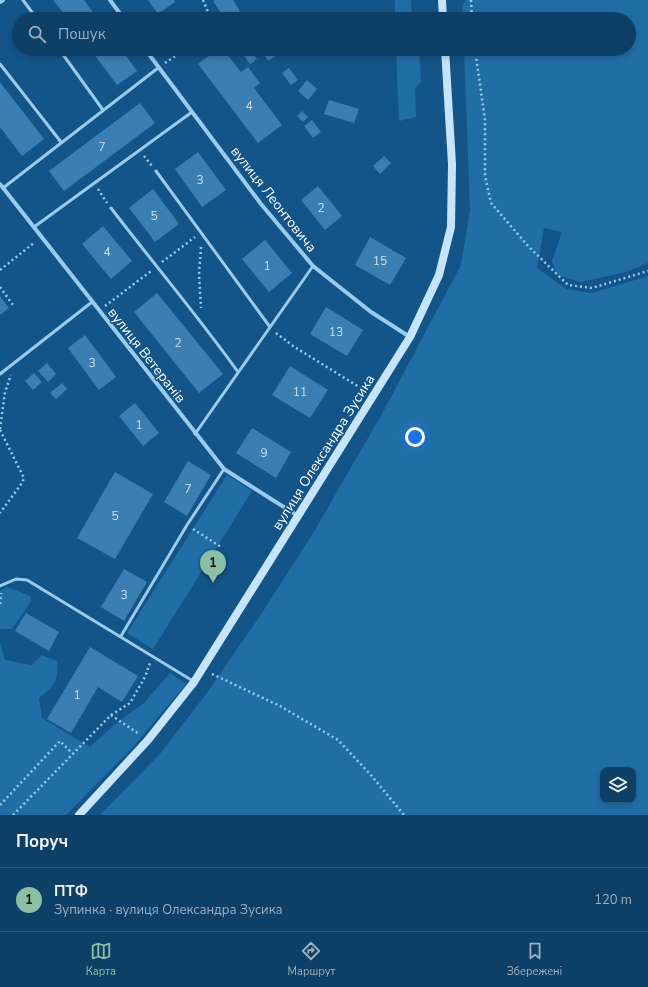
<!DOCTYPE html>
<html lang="uk">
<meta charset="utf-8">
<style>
body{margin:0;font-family:"Nunito Sans",sans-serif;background:#1c4b70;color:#f1f3f6}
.controls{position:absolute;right:12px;bottom:12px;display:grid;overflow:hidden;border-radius:8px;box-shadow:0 2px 6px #0003}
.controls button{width:36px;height:36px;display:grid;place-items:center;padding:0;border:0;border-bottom:1px solid #2e597b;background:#0e4067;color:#f1f3f6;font:20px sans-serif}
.you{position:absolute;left:415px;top:437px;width:14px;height:14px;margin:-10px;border:3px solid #fff;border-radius:50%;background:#1a73e8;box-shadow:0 0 0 6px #1a73e833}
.badge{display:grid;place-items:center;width:26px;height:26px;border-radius:50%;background:#8abfa5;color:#111;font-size:13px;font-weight:700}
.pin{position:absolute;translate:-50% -33px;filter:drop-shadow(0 1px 2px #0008)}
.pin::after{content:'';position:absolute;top:21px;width:14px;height:12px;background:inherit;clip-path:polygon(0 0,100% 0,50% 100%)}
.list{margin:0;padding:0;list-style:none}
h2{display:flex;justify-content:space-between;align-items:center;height:52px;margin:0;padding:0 16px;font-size:17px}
h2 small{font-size:13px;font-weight:400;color:#9bafc0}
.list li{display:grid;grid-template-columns:26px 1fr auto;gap:12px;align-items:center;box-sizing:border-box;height:64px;padding:0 16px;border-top:1px solid #2e597b}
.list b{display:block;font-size:15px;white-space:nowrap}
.list p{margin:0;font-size:13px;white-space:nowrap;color:#9bafc0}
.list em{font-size:13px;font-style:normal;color:#9bafc0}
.icon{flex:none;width:22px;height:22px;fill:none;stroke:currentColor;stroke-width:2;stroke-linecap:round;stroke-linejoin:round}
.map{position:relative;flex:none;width:648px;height:815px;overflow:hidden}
.search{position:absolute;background:#0e4067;box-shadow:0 2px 6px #0003;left:12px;right:12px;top:12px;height:44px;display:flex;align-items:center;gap:10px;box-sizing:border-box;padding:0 14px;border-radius:22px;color:#9bafc0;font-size:15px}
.sheet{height:116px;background:#0e4067}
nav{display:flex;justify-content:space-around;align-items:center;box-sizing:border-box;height:56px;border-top:1px solid #2e597b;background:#0e4067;font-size:11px;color:#9bafc0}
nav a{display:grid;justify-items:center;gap:2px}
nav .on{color:#8abfa5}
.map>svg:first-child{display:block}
.green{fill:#216ea7;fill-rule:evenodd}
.building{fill:#3b7fb2}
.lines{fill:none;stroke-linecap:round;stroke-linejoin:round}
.path{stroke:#98cbf0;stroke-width:2.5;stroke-dasharray:2 3;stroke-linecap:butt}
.lane{stroke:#98cbf0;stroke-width:3}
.street{stroke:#98cbf0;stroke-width:4}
.secondary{stroke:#c6e4fb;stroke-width:8}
.labels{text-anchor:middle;stroke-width:3;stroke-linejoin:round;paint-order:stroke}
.number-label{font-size:12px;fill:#cedfec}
.street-label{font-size:14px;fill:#fff;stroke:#135589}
</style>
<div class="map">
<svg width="648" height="815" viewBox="0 0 648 815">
<rect width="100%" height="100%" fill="#135589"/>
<path class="green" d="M395,0h16l1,19h-17z
M466,0h182v263l-22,9 -45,10 -24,-7 -5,-14 10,-29 -18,-4 -7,40 29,21 26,4 56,-17v539h-548l59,-60 45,-58 56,-81 55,-86 68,-118 78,-147 9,-55 -6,-161h165v-30h-166l-1,-13zM603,770h30v30h-30z
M396,49h23l2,33 -6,6 1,29 -17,4z
M227,475l25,16 -99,158 -26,-16z
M7,587l23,9 1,5 -19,28h-12v-38z
M0,642l5,18 26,5 11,-10 15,6c2,20 -3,26 -18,37l3,20 48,29 24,-22 30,-22 26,-30 16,11 -54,64 -66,67h-66z"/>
<path class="building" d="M53,0h31l14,19h-30z
M148,0h26l1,2 -17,12z
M215,0h18l7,11 -11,8h-4l-12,-18z
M90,49h31l16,22 -20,14z
M218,49h5l18,23 7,-5 12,16 -6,5 28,37 -24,18 -60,-79z
M239,49h10l8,10 -7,5z
M271,49h4l4,5 -11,7 -4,-7z
M289,68l9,12 -7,5 -9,-12z
M307,80l10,9 -9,11 -10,-9z
M0,82l44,57 -22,17 -22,-29z
M329,100l30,9 -5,14 -30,-9z
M140,103l15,20 -91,68 -15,-20z
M302,111l6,6 -5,5 -6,-6z
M312,120l9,12 -8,6 -9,-12z
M198,152l28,38 -24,17 -27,-38z
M384,156l7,7 -11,11 -7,-8z
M318,186l24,30 -17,14 -24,-30z
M153,189l26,35 -24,18 -26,-34z
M103,226l29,35 -21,18 -29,-35z
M370,237l36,21 -16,27 -35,-20z
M265,240l27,33 -23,19 -27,-33z
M157,293l66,81 -24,19 -65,-81z
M0,296l9,12 -9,7z
M326,307l37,23 -16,26 -37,-22z
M85,335l31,42 -17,13 -31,-42z
M47,363l9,11 -8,8 -10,-11z
M290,366l38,24 -18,28 -38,-23z
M34,373l8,9 -9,8 -8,-9z
M62,383l5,6 -11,10 -6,-6z
M135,403l24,30 -16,13 -24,-30z
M252,428l39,24 -15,26 -40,-25z
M188,461l23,14 -24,41 -23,-14z
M115,472l38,22 -38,65 -38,-21z
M124,569l23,13 -23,39 -23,-14z
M26,613l33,19 -10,19 -34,-20z
M90,647l48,29 -16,26 -24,-15 -27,46 -24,-14z"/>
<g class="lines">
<path class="path" d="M203,0l8,19
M471,0l1,19
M475,49l10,71v56l6,27 37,43 40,39 24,3 56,-17
M165,63l21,-14
M144,156l8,10
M98,189l9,14
M201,247l-2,27 2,34
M162,262l33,-25
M0,270l35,-28
M0,287l13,18
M105,306l46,-35
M276,333l17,13 71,44
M0,429l5,-37 6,-17
M0,430l24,48 -2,5 -22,30
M193,529l28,18
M0,604l1,-11
M212,674l68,32 58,34 32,34 34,41
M111,715l19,-12 15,-26 5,-14
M0,805l60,-64 12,12
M13,815l98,-100 28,19"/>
<path class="lane" d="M23,0l14,19
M59,49l44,61
M0,64l61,78
M156,171l114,156
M3,188l155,-120
M111,208c42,55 87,108 127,164
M34,227l158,-115
M0,374l92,-72
M195,434l118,-168
M0,586l16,-7 11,1 166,101
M121,636l66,-111 37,-56"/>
<path class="street" d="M110,0l14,19
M0,2l3,-2
M145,49l116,155 52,62 58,46 39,25
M0,184l224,285 74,47"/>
<path class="secondary" d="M442,0l1,19
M79,815l69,-75 46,-58 216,-345 29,-62 12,-48 1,-63 -7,-115"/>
</g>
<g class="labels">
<g class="number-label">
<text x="249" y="110">4</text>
<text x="102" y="151">7</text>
<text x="200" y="184">3</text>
<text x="321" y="212">2</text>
<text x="154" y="220">5</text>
<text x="107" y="256">4</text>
<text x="380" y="265">15</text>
<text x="267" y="270">1</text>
<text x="336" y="336">13</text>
<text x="178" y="347">2</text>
<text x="92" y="367">3</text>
<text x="300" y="396">11</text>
<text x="139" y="429">1</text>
<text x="264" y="457">9</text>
<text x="188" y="493">7</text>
<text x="115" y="520">5</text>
<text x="124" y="599">3</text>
<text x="77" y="699">1</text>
</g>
<g class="street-label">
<text transform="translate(274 199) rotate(52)" y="5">вулиця Леонтовича</text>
<text transform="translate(147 355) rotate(52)" y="5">вулиця Ветеранів</text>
<text transform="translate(323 452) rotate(-58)" y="5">вулиця Олександра Зусика</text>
</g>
</g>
</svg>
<div class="controls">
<button><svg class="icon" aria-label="layers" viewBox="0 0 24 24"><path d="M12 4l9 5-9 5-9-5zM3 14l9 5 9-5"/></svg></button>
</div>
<div class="you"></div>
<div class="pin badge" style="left:213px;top:583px">1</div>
<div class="search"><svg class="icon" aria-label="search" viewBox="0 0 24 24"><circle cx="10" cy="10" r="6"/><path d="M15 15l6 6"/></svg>Пошук</div>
</div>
<section class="sheet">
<h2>Поруч<small></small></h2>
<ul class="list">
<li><span class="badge">1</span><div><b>ПТФ</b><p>Зупинка · вулиця Олександра Зусика</p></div><em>120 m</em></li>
</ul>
</section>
<nav>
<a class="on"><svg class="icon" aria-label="map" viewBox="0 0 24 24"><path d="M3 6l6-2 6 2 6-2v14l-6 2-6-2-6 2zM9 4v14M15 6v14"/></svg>Карта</a>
<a><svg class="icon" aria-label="directions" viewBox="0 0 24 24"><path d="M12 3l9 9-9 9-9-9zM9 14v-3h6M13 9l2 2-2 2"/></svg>Маршрут</a>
<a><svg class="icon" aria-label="saved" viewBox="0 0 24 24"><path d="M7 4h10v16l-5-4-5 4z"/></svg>Збережені</a>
</nav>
